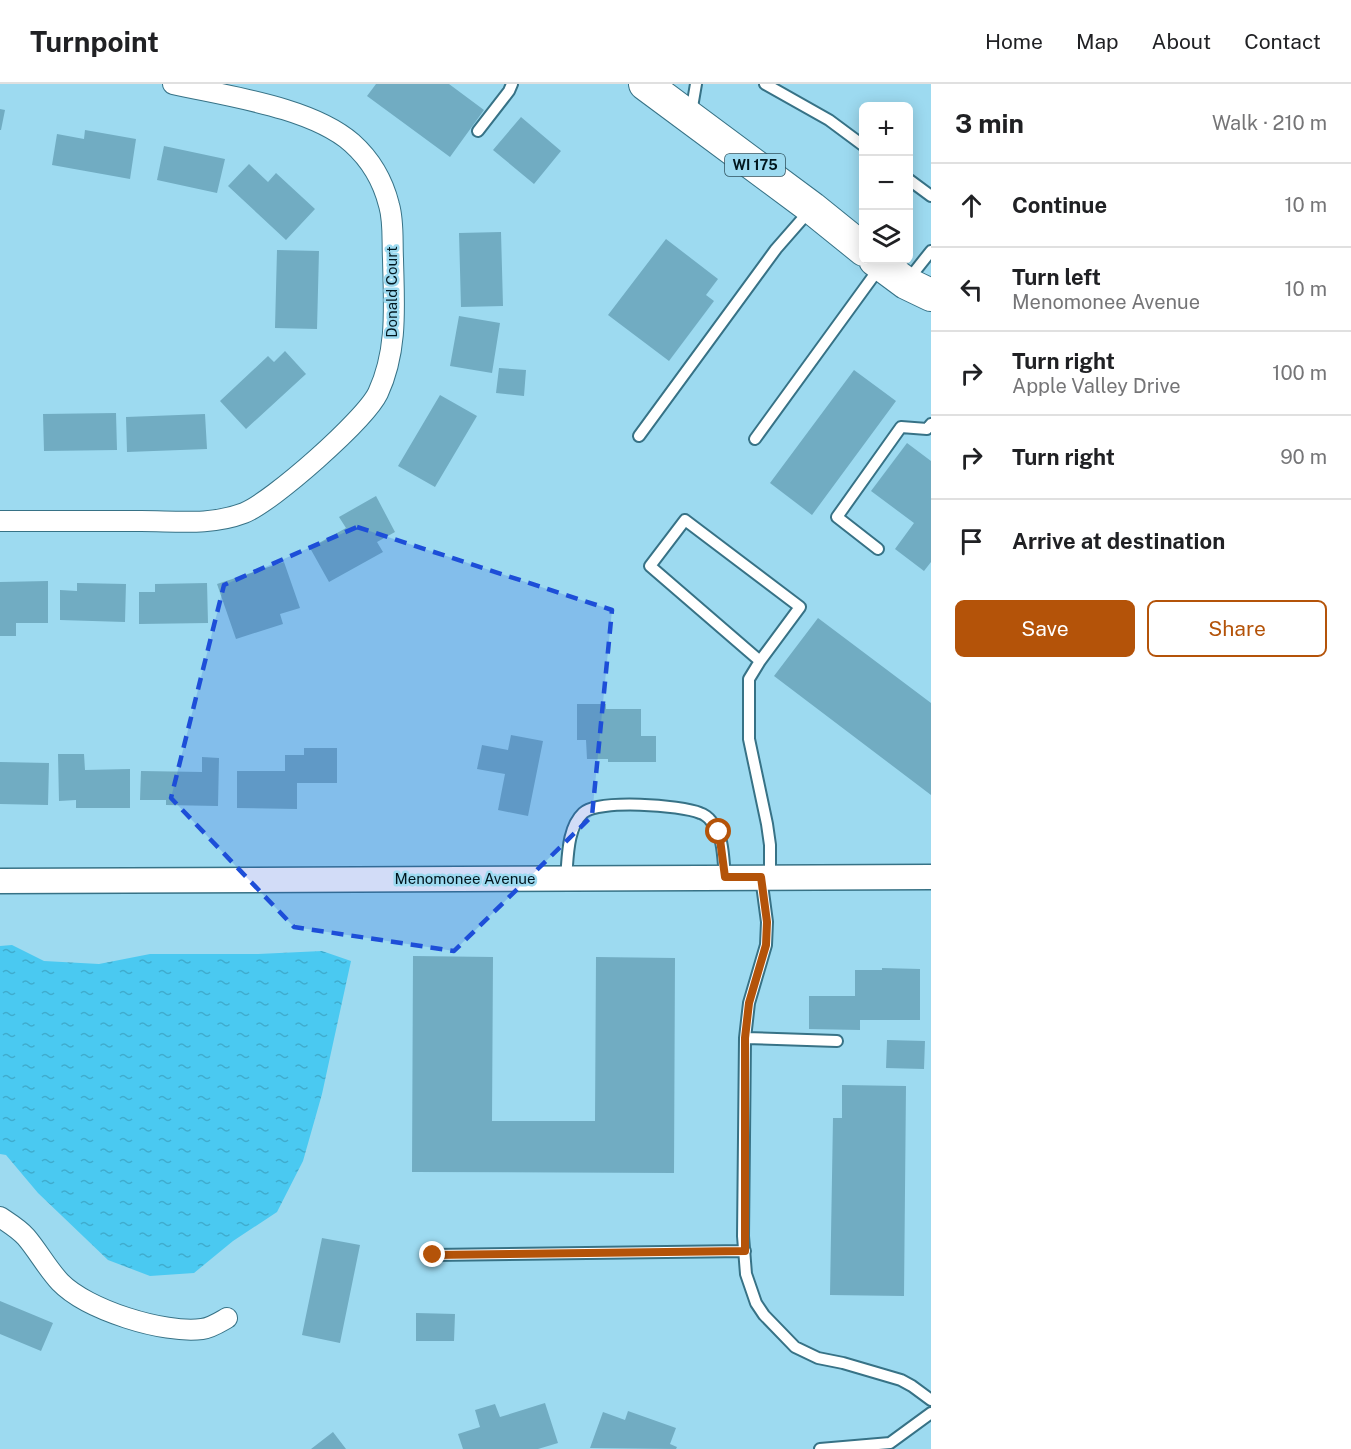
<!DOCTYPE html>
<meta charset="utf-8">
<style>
body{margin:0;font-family:"Public Sans",sans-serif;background:#f2f2f2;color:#202124}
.controls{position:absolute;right:18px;top:18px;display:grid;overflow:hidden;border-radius:9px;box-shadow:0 3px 15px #0003}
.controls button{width:54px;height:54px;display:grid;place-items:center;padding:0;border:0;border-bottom:2px solid #e0e0e0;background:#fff;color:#202124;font:30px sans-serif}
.stop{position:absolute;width:18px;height:18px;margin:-14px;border:4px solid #b45309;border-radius:50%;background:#fff}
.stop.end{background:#b45309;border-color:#fff;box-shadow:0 2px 6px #0008}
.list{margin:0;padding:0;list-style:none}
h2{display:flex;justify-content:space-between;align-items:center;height:78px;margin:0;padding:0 24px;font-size:26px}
h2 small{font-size:20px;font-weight:400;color:#757577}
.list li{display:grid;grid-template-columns:39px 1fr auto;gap:18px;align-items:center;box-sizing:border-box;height:84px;padding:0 24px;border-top:2px solid #e0e0e0}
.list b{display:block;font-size:22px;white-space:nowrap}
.list p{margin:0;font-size:20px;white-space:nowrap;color:#757577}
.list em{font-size:20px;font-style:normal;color:#757577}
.actions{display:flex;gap:12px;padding:18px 24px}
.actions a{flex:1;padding:14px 0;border:2px solid #b45309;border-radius:9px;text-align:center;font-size:21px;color:#b45309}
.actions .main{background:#b45309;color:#fff}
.icon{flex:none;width:33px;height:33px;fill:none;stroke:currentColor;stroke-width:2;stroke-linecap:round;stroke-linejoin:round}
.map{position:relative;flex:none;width:931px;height:1365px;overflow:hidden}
header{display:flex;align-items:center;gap:36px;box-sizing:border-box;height:84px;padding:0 30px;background:#fff;border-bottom:2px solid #e0e0e0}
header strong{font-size:28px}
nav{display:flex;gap:33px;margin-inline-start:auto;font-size:21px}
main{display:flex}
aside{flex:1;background:#fff}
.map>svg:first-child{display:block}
.water{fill:url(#water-ripples)}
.building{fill:#71acc2}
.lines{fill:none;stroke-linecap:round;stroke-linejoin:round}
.service-casing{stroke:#377286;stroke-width:14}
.minor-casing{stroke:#377286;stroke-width:22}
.tertiary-casing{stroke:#377286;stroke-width:27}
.primary-casing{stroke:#377286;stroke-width:34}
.service{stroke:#fff;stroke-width:10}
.minor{stroke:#fff;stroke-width:20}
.tertiary{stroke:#fff;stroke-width:24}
.primary{stroke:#fff;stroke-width:32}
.route{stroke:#b45309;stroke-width:8}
.marked{fill:#1d4ed8;fill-opacity:0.2;stroke:#1d4ed8;stroke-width:4.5;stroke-dasharray:12 8;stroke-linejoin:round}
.labels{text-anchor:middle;stroke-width:5;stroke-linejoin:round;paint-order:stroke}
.shield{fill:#9ddaf0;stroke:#2f515d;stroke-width:1.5}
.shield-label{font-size:14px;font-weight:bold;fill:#00161e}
.street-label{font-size:15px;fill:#00161e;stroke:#9ddaf0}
</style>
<header>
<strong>Turnpoint</strong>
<nav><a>Home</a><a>Map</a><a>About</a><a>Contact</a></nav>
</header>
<main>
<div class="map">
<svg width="931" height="1365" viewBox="0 0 931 1365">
<defs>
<pattern id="water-ripples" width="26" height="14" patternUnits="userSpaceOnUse" patternTransform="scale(1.5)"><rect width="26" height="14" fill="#4ac9f1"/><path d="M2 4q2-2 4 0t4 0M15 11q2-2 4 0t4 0" fill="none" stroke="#3facce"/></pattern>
</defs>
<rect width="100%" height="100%" fill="#9ddaf0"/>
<path class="water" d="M12,861l32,16 55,3 51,-10h108l64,-3 29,10 -29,133 -19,67 -26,51 -44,29 -39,32 -44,3 -42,-16 -70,-67 -32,-38 -6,-1v-208z"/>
<path class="building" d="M376,0h73l35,26 -34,47 -83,-61z
M0,25l5,1 -4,20h-1z
M521,33l40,34 -27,33 -41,-34z
M85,46l51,9 -6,40 -78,-14 5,-31 27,5z
M164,62l61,13 -8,34 -60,-13z
M249,80l19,18 8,-9 39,36 -29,31 -58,-54z
M501,148l2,74 -42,1 -2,-74z
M666,155l52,40 -12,16 8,6 -45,60 -61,-46z
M277,166l42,1 -2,78 -42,-1z
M459,232l41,7 -8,50 -42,-7z
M285,267l21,23 -60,55 -26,-28 48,-45 6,6z
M499,284l27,2 -2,26 -28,-3z
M854,286l42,31 -84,114 -42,-32z
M440,311l37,21 -42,71 -37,-21z
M116,329l1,37 -73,1 -1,-37z
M205,330l2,35 -80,3 -1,-35z
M907,359l24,18v101l-7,9 -29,-22 19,-26 -43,-32z
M376,412l19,36 -18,10 6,10 -54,30 -19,-34 36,-20 -7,-11z
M284,478l16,46 -20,6 3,10 -47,15 -19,-55z
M48,497v42h-32v13h-16v-54z
M77,499l49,1 -1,38 -65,-2v-30l17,1z
M207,499l1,40 -69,1v-32h16v-8z
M818,534l113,85v92l-157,-119z
M577,620h29v5h35v27h15v26h-48v-3h-21l-1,-19h-9z
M511,651l32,6 -15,75 -30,-6 7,-36 -28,-5 5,-24 26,5z
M304,664h33v35h-40v26l-60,-1v-37h48v-16h19z
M58,670h26l1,16 45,-1v39h-54v-8l-17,1z
M202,673l17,1 -1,48 -52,-1v-5h-26l1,-29 61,1z
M0,678l49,1 -1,42 -48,-1z
M413,872l80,1 -1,164h103l1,-164 79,1 -1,215 -262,-1z
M882,884l38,1v51h-60v10l-51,-1v-33h46v-26h27z
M887,956l38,1 -1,28 -38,-1z
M842,1001l64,1 -2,210 -74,-1 3,-177h9z
M322,1154l38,7 -20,98 -38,-8z
M0,1217l53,22 -12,28 -41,-17z
M416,1229l39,1 -1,27h-38z
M545,1319l13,40 -20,6h-75l-5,-15 22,-7 -5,-17 20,-6 5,13z
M628,1327l48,17 -6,16 7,3 -1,2 -86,-1 13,-36 22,8z
M333,1348l13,17h-35z"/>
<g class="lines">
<defs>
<path id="service" d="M765,0l64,36 35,26
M691,29l5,-29
M478,47l31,-40 3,-7
M908,95l23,17
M908,196l23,-29
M639,352l137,-187 35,-40
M755,355l125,-172
M878,465l-41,-32 64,-90 26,2 4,-5
M760,577l-110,-95 35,-46 115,87 -40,54 -11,18v60l18,85 3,21v32
M761,793l6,45 -1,23 -17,58 -4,35 -2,198 3,38 10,29 8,12 31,32 23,11 25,5 58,17 11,6 19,14
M566,794c2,-20 1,-50 17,-65 15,-14 98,-8 117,0 4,1 9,5 11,8 13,14 12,38 14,56
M745,954l92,3
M433,1171l312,-4
M820,1365l70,-6 41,-30"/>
<path id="minor" d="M0,437c47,0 94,0 141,0 35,0 69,5 103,-8 28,-11 121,-93 134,-120 20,-43 16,-88 15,-134 -1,-18 1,-37 -4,-54 -6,-24 -18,-45 -37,-62 -41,-36 -126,-47 -179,-59
M0,1133c9,6 19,12 26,20 12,14 21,31 34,45 27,28 104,52 142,47 9,-1 18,-7 25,-11"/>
<path id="tertiary" d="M0,797l931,-4"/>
<path id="primary" d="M645,0l167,124 52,42
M875,176l31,23 25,12"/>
</defs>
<use href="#service" class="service-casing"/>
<use href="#minor" class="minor-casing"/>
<use href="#tertiary" class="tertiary-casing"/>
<use href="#primary" class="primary-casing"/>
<use href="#service" class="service"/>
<use href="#minor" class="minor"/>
<use href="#tertiary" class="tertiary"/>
<use href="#primary" class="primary"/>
</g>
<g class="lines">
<path class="route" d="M433,1171l312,-4v-213l4,-35 17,-58 1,-23 -6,-45h-36l-6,-45"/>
</g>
<path class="marked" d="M357,443l255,83 -20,206 -138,135 -160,-24 -123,-129 53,-213z"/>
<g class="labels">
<rect class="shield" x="725" y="70" width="60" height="22" rx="4.5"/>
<g class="shield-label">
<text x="755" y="86">WI 175</text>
</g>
<g class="street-label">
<text transform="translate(392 208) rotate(-90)" y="5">Donald Court</text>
<text x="465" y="800">Menomonee Avenue</text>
</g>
</g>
</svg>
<div class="controls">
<button>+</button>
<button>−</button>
<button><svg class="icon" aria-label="layers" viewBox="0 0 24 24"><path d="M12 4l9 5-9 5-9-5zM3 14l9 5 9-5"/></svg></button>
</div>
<div class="stop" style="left:719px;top:748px"></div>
<div class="stop end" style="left:433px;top:1171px"></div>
</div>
<aside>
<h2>3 min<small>Walk · 210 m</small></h2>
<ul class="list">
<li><svg class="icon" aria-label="ahead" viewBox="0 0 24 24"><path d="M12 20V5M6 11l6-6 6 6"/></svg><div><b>Continue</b></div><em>10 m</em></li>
<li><svg class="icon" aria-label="left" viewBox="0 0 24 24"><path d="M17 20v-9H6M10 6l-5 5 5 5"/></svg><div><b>Turn left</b><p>Menomonee Avenue</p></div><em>10 m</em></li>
<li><svg class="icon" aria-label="right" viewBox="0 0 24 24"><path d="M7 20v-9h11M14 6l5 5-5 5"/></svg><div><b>Turn right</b><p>Apple Valley Drive</p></div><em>100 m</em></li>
<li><svg class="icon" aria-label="right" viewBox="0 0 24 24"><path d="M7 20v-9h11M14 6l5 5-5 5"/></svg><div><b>Turn right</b></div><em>90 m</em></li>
<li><svg class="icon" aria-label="arrive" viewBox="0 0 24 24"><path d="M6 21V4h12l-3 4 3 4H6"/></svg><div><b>Arrive at destination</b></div></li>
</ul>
<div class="actions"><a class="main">Save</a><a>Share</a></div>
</aside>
</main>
